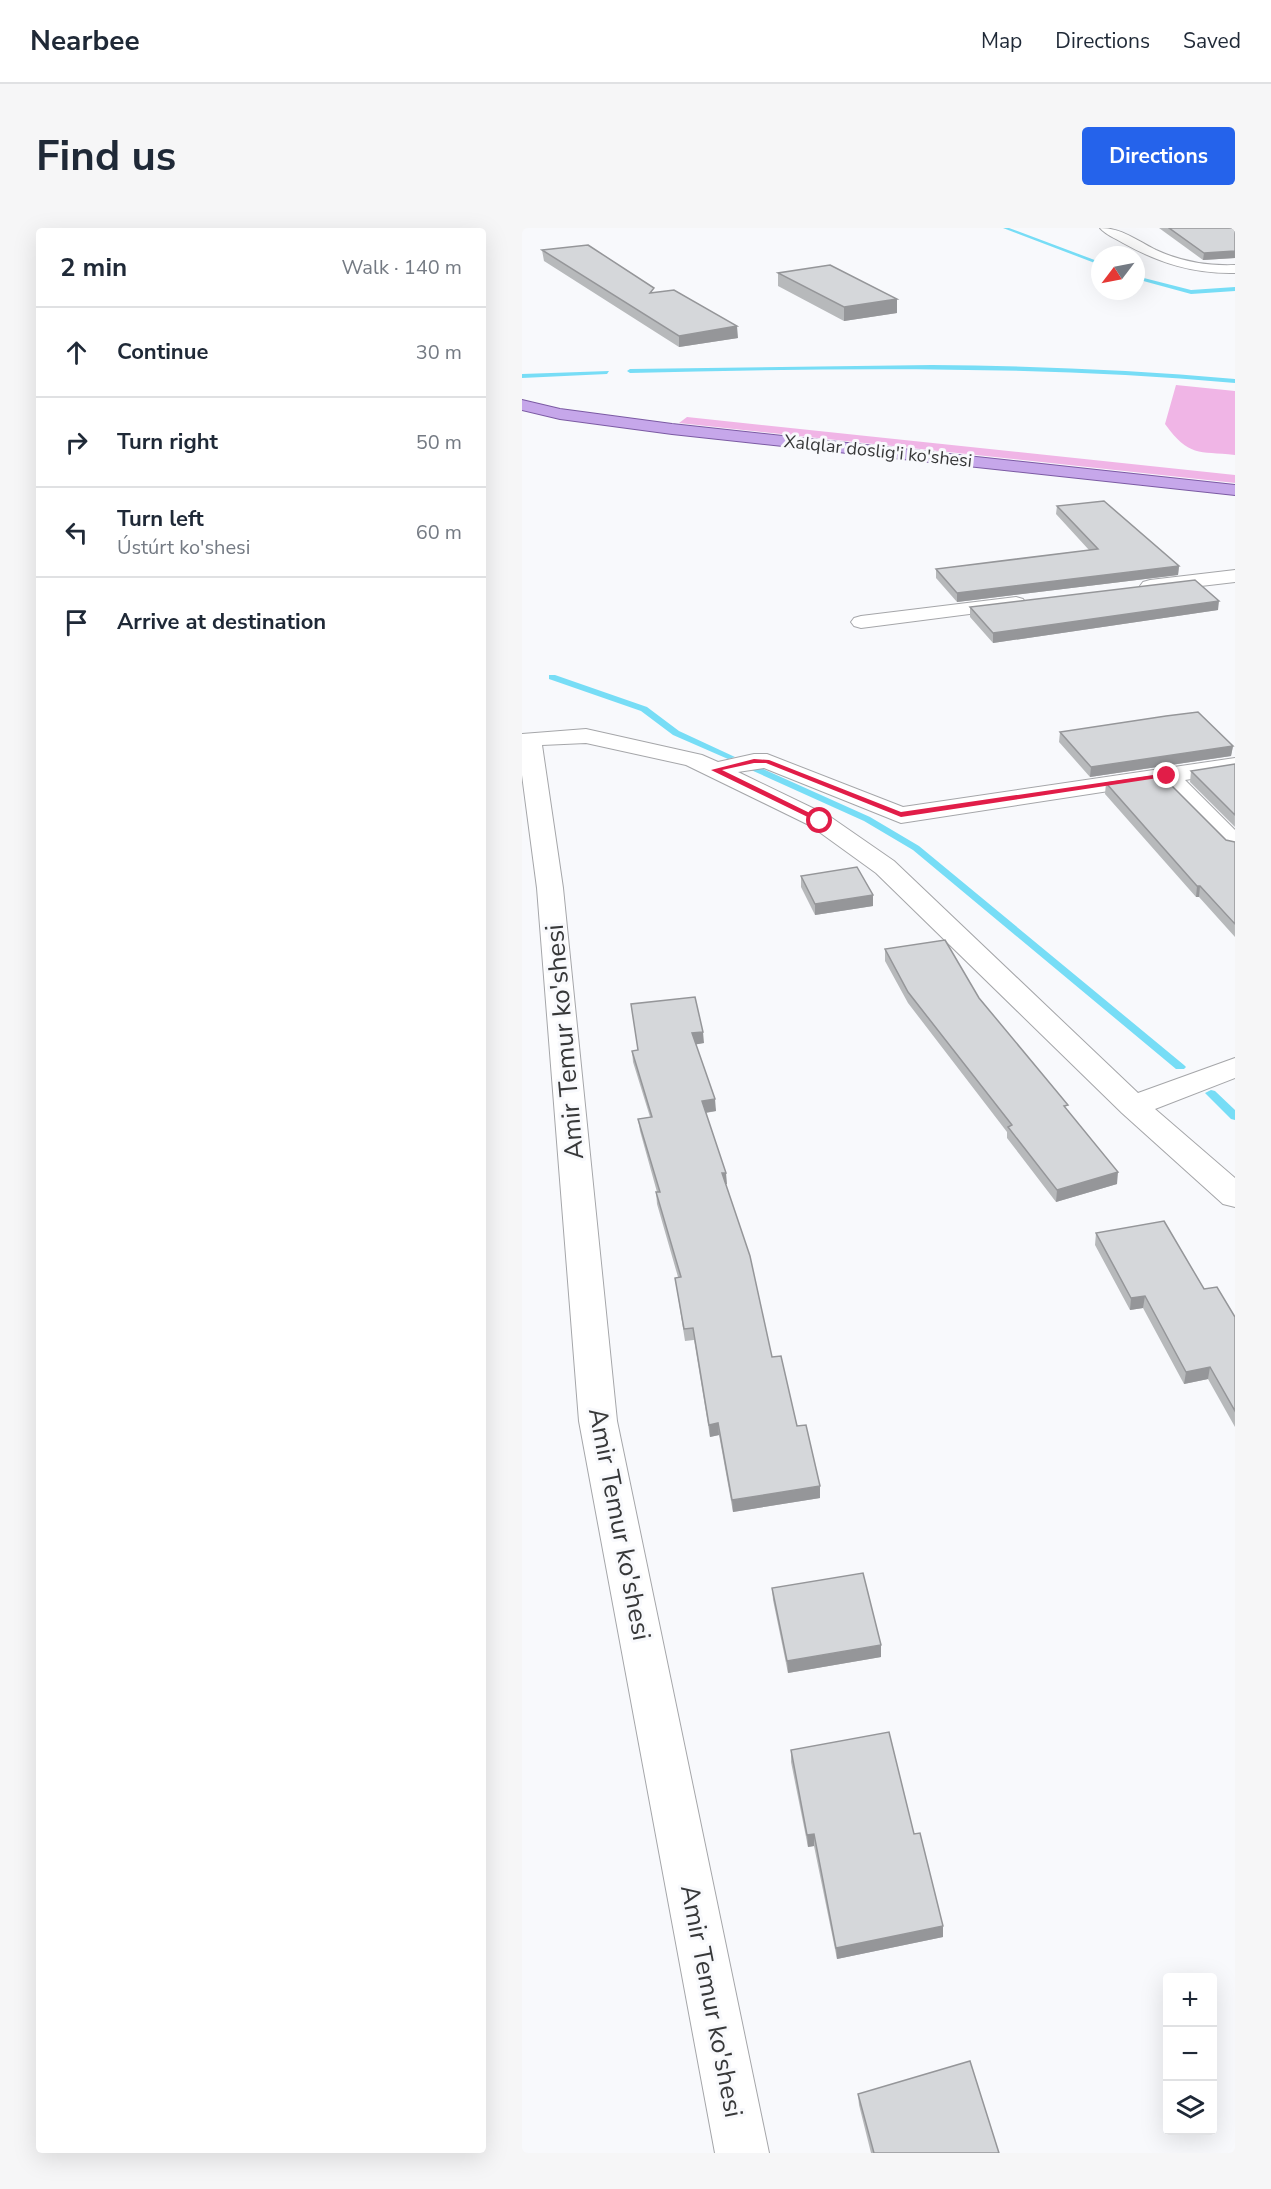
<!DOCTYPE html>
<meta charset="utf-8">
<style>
body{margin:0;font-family:"Nunito Sans",sans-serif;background:#f6f6f7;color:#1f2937}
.controls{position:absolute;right:18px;bottom:18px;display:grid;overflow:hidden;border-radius:6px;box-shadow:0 6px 24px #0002}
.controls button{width:54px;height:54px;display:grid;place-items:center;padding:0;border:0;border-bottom:2px solid #e0e1e3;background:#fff;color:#1f2937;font:30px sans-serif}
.compass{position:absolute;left:569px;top:18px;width:54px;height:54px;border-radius:50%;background:#fff;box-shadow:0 6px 24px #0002;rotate:238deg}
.stop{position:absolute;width:18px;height:18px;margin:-14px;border:4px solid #e11d48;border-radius:50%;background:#fff}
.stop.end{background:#e11d48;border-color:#fff;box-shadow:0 2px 6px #0008}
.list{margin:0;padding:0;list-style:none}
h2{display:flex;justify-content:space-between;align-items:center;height:78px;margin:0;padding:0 24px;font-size:26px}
h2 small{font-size:20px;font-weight:400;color:#747a83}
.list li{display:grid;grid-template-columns:39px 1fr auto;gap:18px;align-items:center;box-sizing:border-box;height:90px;padding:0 24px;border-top:2px solid #e0e1e3}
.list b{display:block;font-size:22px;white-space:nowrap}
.list p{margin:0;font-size:20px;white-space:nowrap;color:#747a83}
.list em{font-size:20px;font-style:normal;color:#747a83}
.icon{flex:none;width:33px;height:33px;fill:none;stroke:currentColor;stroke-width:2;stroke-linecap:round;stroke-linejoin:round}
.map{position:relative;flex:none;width:713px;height:1925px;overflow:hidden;border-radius:6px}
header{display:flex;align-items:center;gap:36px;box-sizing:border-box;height:84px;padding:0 30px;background:#fff;border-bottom:2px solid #e0e1e3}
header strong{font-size:28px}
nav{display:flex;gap:33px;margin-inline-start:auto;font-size:21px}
.intro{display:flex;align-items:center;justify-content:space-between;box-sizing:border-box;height:144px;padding:0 36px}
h1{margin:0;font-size:42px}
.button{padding:15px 27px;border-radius:6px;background:#2563eb;color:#fff;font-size:21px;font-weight:700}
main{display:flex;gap:36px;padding:0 36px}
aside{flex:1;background:#fff;border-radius:6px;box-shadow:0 6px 24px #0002}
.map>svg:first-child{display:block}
.green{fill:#f0b5e6}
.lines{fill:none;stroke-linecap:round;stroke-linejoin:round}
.stream{fill:#77ddf6;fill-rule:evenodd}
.minor-casing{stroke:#a5a6a9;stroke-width:2}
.major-casing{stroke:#7b5aa3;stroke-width:2}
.minor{fill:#fff;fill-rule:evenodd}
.major{fill:#c6a7ea;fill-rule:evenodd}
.wall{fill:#b7b9bb}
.shaded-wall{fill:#959699}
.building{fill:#d5d7da;stroke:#959699;stroke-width:1.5}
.route{fill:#e11d48}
.labels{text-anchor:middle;stroke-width:6;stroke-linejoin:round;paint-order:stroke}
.far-street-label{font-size:18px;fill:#373839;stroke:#f8f9fc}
.near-street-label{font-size:26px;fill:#373839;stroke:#f8f9fc}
</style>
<header>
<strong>Nearbee</strong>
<nav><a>Map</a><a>Directions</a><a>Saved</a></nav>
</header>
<div class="intro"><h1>Find us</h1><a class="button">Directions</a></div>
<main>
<aside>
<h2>2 min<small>Walk · 140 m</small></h2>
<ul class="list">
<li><svg class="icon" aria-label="ahead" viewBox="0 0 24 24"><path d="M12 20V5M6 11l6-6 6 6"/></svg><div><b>Continue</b></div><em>30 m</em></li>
<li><svg class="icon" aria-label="right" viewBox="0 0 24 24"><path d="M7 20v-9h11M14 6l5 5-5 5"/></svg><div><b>Turn right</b></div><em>50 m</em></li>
<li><svg class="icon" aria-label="left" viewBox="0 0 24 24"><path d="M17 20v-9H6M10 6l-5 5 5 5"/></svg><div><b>Turn left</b><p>Ústúrt ko'shesi</p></div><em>60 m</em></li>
<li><svg class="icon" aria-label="arrive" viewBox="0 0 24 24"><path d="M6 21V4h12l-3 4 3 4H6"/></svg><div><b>Arrive at destination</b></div></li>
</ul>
</aside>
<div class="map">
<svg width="713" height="1925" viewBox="0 0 713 1925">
<rect width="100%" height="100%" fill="#f8f9fc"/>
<path class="green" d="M654,157l59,6v64c-37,-4 -46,2 -70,-31z
M165,189l548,58v8l-556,-60z"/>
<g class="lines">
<path class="stream" d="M481,0h6l91,34v3z
M614,48l55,14 44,-3v4l-44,3 -55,-15z
M410,137c102,1 202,5 303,14v4c-202,-18 -403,-15 -605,-10l-3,-2 3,-2z
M87,143l-2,3 -85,4v-4z
M27,447h6l92,32 32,24 56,26 -7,2 -55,-24 -32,-24 -92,-32z
M232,537l116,52 49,29 265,219 2,2 -2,2h-8l-263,-219 -49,-29 -113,-51v-4z
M689,862l4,1 20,19v10l-4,-1 -26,-26z"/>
<defs>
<path id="minor" d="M578,0c22,0 36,12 56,22 26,12 51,16 79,15v8c-41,1 -76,-10 -112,-30 -8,-5 -17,-8 -23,-15z
M713,342v12l-85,10 -7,-2 -3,-4 3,-4 7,-2z
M494,369l7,2 3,4 -3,4 -162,21 -7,-2 -3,-4 3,-4 7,-2z
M64,501l116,26 16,7 36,-8h13l136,53 332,-49v14l-50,8 50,50v22l-9,-3 -65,-66 -260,40 -137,-55 -26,4 91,44 65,45 244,232 97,-35v20l-80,31 80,69v29l-12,-3 -101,-91 -246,-240 -65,-47 -125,-61 -100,-22 -44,2 21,143 54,533 152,732h-54l-136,-732 -42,-533 -15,-113v-41z"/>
<path id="major" d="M0,172l38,9 112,15 563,61v10l-563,-61 -112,-15 -38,-9z"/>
</defs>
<use href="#minor" class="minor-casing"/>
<use href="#major" class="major-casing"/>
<use href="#minor" class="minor"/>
<use href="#major" class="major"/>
</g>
<path class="wall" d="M637,0h76v30l-32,2z
M20,22l112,43 84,45 -59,9 -135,-86z
M256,45l119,40 -53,8 -66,-35z
M535,278l122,60 -1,9 -221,27 -21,-24v-9l153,-19 -33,-36z
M448,379l248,3 -225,33 -23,-26z
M538,504l173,14 -2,10 -141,21 -31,-35z
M713,536v63l-45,-45 1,-11z
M584,555l120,57 9,2v95l-36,-40h-3l-91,-103z
M279,648l72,19v11l-58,9 -14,-28z
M363,721l94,49 88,112 50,74 -61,18 -49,-64v-6l-99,-129 -23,-42z
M109,776l73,39 -8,1 20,67 -10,2 20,60v11l46,173 48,129v12l-87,14 -14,-77 -9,2 -16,-97 -9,1 -8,-51 -2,-12 3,-1 -21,-73 -1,-12h1l-17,-61 -2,-12 12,-2 -17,-55 -1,-11 6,-1z
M574,1005l108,56 31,28v110l-27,-48 -24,5 -41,-76 -13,2 -35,-65z
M250,1360l109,57v12l-93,16 -15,-73z
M269,1522l123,84 29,103 -106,22 -23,-113 -6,1 -17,-85z
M336,1866l141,59h-128l-12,-48z"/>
<path class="shaded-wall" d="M713,23v7l-32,2 1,-7z
M375,71v14l-53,8v-14z
M215,98l1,12 -59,9v-11z
M657,338l-1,9 -221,27v-9z
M697,373l-1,9 -225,33v-10z
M711,518l-2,10 -141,21 1,-10z
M675,658h3l-1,11h-3z
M351,667v11l-58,9v-11z
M181,804l1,11 -11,2 -1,-12z
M193,871l1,12 -13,2 -1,-12z
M596,944l-1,12 -61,18 1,-12z
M200,945h4l1,11 -4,1z
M623,1068l-2,12 -13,2 1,-12z
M688,1139l-2,12 -24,5 2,-12z
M196,1195l1,12 -9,2 -1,-12z
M298,1258v12l-87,14 -1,-12z
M359,1417v12l-93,16 -1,-12z
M292,1606v12l-6,1 -1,-12z
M421,1698v11l-106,22 -1,-11z"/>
<path class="building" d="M647,0h66v23l-31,2z
M66,17l66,43 -4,5 24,-3 63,36 -58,10 -137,-86z
M308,37l67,34 -53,8 -66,-34z
M582,273l75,65 -222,27 -21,-24 162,-20 -41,-43z
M673,352l24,21 -226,32 -23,-26z
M676,484l35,34 -142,21 -31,-35 106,-16z
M713,536v51l-44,-44z
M639,547l65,65 9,2v82l-35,-38h-3l-91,-103z
M335,639l16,28 -58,9 -14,-28z
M423,712l34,58 89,107 -4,1 54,66 -61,18 -49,-63 4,-2 -104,-133 -23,-43z
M173,769l8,35 -11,1 23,66 -13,2 24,72h-4l28,83 22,101 9,-1 16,70 9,-1 14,61 -88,14 -14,-77 -9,2 -16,-97 -9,1 -9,-51 6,-1 -25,-85h4l-22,-73 14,-2 -20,-66 6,-1 -7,-46z
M642,993l40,68 13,-2 18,30v94l-25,-44 -24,5 -41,-76 -14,2 -35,-65z
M341,1345l18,72 -94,16 -15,-73z
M367,1504l25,102 6,-1 23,93 -107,22 -22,-114 -7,1 -16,-85z
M448,1833l29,92h-125l-16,-59z"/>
<path class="route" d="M232,531l15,1 132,52 266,-39 4,3 -270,41 -135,-54h-12l-32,7 100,49 -2,4 -109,-53z"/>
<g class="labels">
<g class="far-street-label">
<text transform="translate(356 223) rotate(6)" y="6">Xalqlar doslig'i ko'shesi</text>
</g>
<g class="near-street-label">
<text transform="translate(42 814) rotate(-95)" y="9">Amir Temur ko'shesi</text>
<text transform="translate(98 1296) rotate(79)" y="9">Amir Temur ko'shesi</text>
<text transform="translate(190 1773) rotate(79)" y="9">Amir Temur ko'shesi</text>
</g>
</g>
</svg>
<div class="controls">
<button>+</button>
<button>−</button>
<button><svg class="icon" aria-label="layers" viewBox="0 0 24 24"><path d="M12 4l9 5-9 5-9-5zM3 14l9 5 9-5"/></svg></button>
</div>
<svg class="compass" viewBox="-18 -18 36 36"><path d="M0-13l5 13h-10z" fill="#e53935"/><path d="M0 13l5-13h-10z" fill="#747a83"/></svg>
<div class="stop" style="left:298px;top:593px"></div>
<div class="stop end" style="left:645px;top:548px"></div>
</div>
</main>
